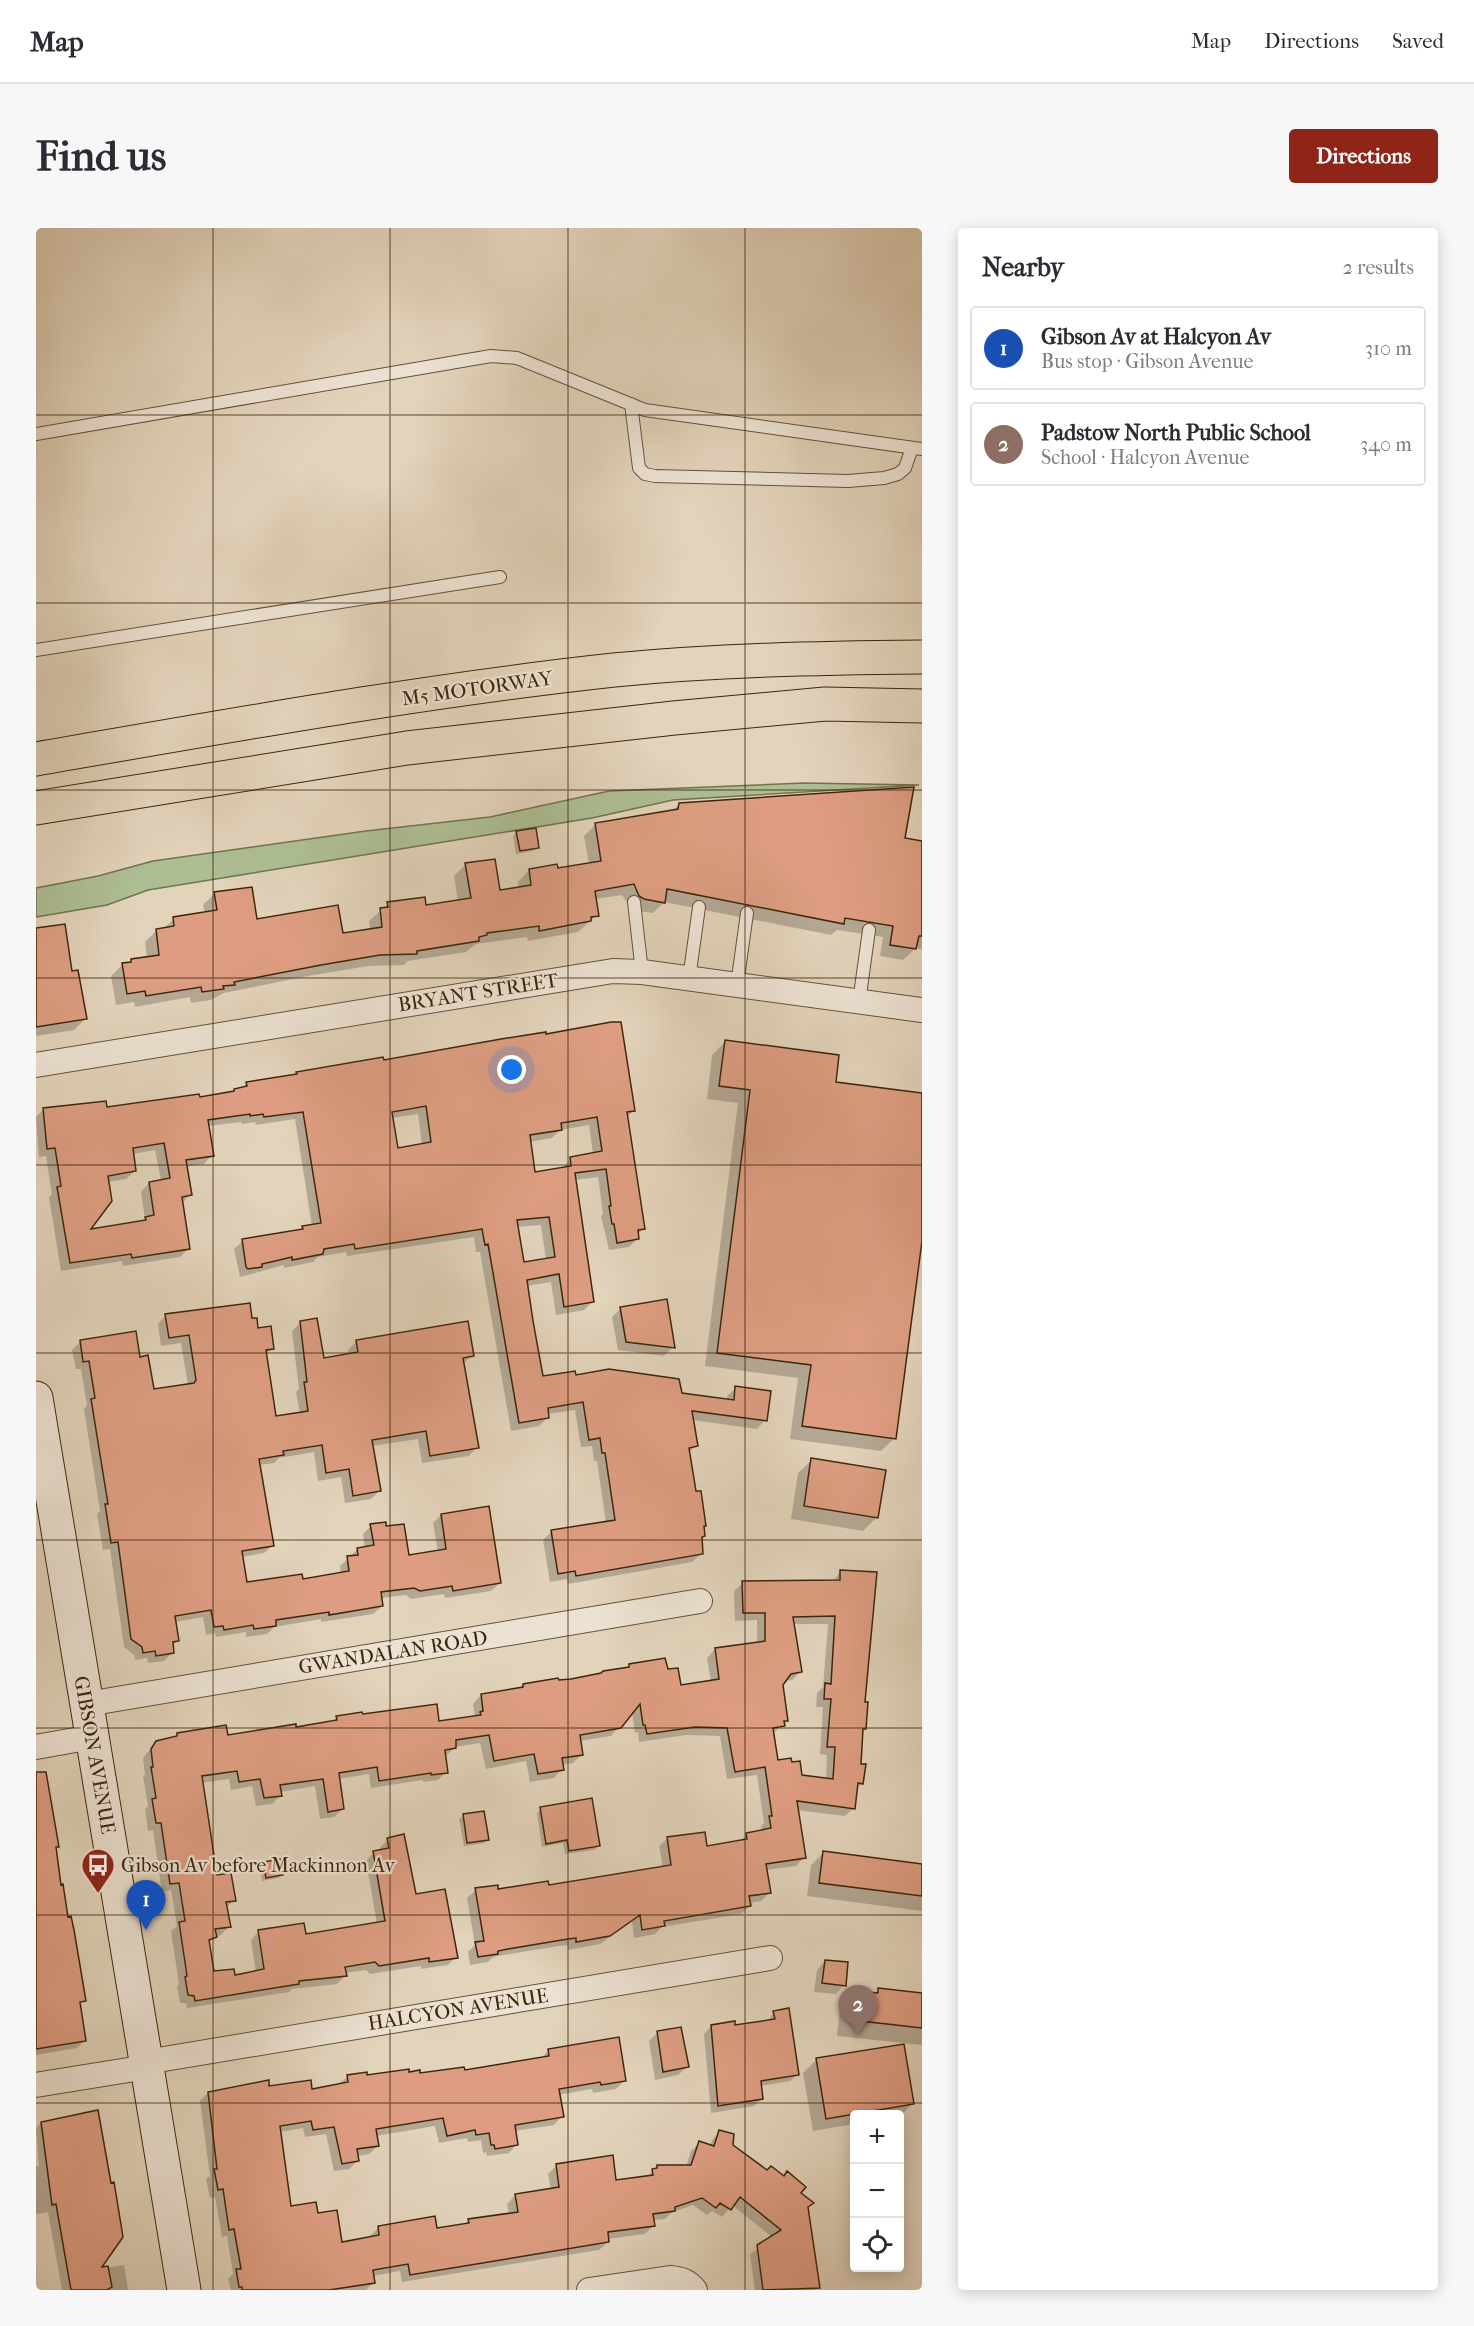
<!DOCTYPE html>
<meta charset="utf-8">
<style>
body{margin:0;font-family:"IM FELL French Canon",serif;background:#f7f7f7;color:#2b2b33}
.controls{position:absolute;right:18px;bottom:18px;display:grid;overflow:hidden;border-radius:6px;box-shadow:0 3px 15px #0003}
.controls button{width:54px;height:54px;display:grid;place-items:center;padding:0;border:0;border-bottom:2px solid #e1e1e2;background:#fff;color:#2b2b33;font:30px sans-serif}
.you{position:absolute;left:476px;top:842px;width:21px;height:21px;margin:-15px;border:4px solid #fff;border-radius:50%;background:#1a73e8;box-shadow:0 0 0 9px #1a73e833}
.badge{display:grid;place-items:center;width:39px;height:39px;border-radius:50%;background:#8f2418;color:#fff;font-size:20px;font-weight:700}
.pin{position:absolute;translate:-50% -50px;filter:drop-shadow(0 2px 3px #0008)}
.pin::after{content:'';position:absolute;top:32px;width:21px;height:18px;background:inherit;clip-path:polygon(0 0,100% 0,50% 100%)}
.list{margin:0;padding:0;list-style:none}
h2{display:flex;justify-content:space-between;align-items:center;height:78px;margin:0;padding:0 24px;font-size:26px}
h2 small{font-size:20px;font-weight:400;color:#7c7c81}
.list li{display:grid;grid-template-columns:39px 1fr auto;gap:18px;align-items:center;box-sizing:border-box;height:84px;margin:0 12px 12px;padding:0 12px;border:2px solid #e1e1e2;border-radius:6px}
.list b{display:block;font-size:22px;white-space:nowrap}
.list p{margin:0;font-size:20px;white-space:nowrap;color:#7c7c81}
.list em{font-size:20px;font-style:normal;color:#7c7c81}
.icon{flex:none;width:33px;height:33px;fill:none;stroke:currentColor;stroke-width:2;stroke-linecap:round;stroke-linejoin:round}
.map{position:relative;flex:none;width:886px;height:2062px;overflow:hidden;border-radius:6px}
header{display:flex;align-items:center;gap:36px;box-sizing:border-box;height:84px;padding:0 30px;background:#fff;border-bottom:2px solid #e1e1e2}
header strong{font-size:28px}
nav{display:flex;gap:33px;margin-inline-start:auto;font-size:21px}
.intro{display:flex;align-items:center;justify-content:space-between;box-sizing:border-box;height:144px;padding:0 36px}
h1{margin:0;font-size:42px}
.button{padding:15px 27px;border-radius:6px;background:#8f2418;color:#fff;font-size:21px;font-weight:700}
main{display:flex;gap:36px;padding:0 36px}
aside{flex:1;background:#fff;border-radius:6px;box-shadow:0 3px 15px #0003}
.map>svg:first-child{display:block}
.green{fill:#adbe94;stroke:#747250;stroke-width:1.5}
.shadow{fill:#0003;fill-rule:evenodd}
.building{fill:#de9d82;stroke:#3c270b;stroke-width:1.5;fill-rule:evenodd}
.lines{fill:none;stroke-linecap:round;stroke-linejoin:round}
.service-casing{stroke:#665237;stroke-width:14}
.minor-casing{stroke:#665237;stroke-width:26}
.secondary-casing{stroke:#3c270b;stroke-width:35}
.motorway-casing{stroke:#3c270b;stroke-width:35}
.service{stroke:#ece2d3;stroke-width:12}
.minor{stroke:#ece2d3;stroke-width:24}
.secondary{stroke:#ece2d3;stroke-width:33}
.motorway{stroke:#e2d3bb;stroke-width:33}
.grid{fill:none;stroke:#3c270b;stroke-width:1.5;stroke-opacity:0.55}
.labels{text-anchor:middle;stroke-width:4.5;stroke-linejoin:round;paint-order:stroke}
.street-label{font-size:20px;fill:#3c270b;stroke:#ece2d3}
.poi-label{font-size:20px;fill:#3c270b;stroke:#ece2d3;text-anchor:start}
</style>
<header>
<strong>Map</strong>
<nav><a>Map</a><a>Directions</a><a>Saved</a></nav>
</header>
<div class="intro"><h1>Find us</h1><a class="button">Directions</a></div>
<main>
<div class="map">
<svg width="886" height="2062" viewBox="0 0 886 2062">
<rect width="100%" height="100%" fill="#e2d3bb"/>
<filter id="stains"><feTurbulence type="fractalNoise" baseFrequency=".00333" numOctaves="4"/><feColorMatrix values="0 0 0 0 .2 0 0 0 0 .09 0 0 0 0 .02 0 0 0 .5 -.17"/></filter>
<radialGradient id="worn" r=".72"><stop offset=".6" stop-color="#630" stop-opacity="0"/><stop offset="1" stop-color="#630" stop-opacity=".3"/></radialGradient>
<path class="green" d="M768,555l115,2 -246,15 -81,18 -444,72 -41,15 -71,12v-29l62,-12 55,-15 213,-30 124,-14 119,-26z"/>
<path class="shadow" d="M643,576l243,38v107l-6,-1 -13,12 -23,-4 3,-19 -46,-7 -6,5 -167,-33 -11,11 -21,-3 -10,-15 -27,4 2,16 -19,17 -50,9 -1,-4 -51,7 -10,8 -58,9 -4,4 -36,1 -60,10 -84,17 -13,7 -20,3 -1,-6 -55,10 -1,-5 -18,3 -5,-29 11,-11 25,-7 -2,-16 12,-12 6,-1 11,-10 31,-5 -2,-9 12,-12 41,27 86,15 28,-5 -1,-9 19,-17 37,3 33,-6 -4,-25 12,-12 33,28 20,-3 -1,-7 11,-12 28,-1 32,-5 -5,-28 12,-12 76,-12z
M481,604l20,15 -4,4 -17,3 -3,-18z
M0,702l35,42 14,47 -11,11 -38,6z
M689,814l109,41 88,11v132l-27,212 -14,13 -91,-12 8,-61 -93,-12 33,-263 -31,-4 5,-44z
M346,834l252,48 -8,8 18,110 -7,7v4l-8,8 -20,3 -8,-34 2,-2 -5,-37 -24,3 18,122 -8,8 -28,5 -5,-33 -25,4 16,92 32,-2 153,25v-5l9,-8 29,32 -8,9 -65,-9 4,26 -8,7 6,40 11,33 -2,2 1,8 -4,3 1,15 -9,8 -124,22 -1,-5 -17,3 -7,-42 9,-9 54,-8 -9,-62h-3l-2,-15 -11,1 -6,-37 -28,4 1,3 -9,9 -28,5 -31,-179h-4l-2,-15 -127,19 -1,-4 -28,5 -5,5 -29,6v-3l-44,12 -6,-28 9,-8 56,-10 4,-3 9,-2 -17,-107 -39,6 -1,-3 -13,2 -1,-2 -33,4 4,29 -8,9 -19,3 5,28 -8,8 7,45 -9,9 -57,9 -1,-5 -61,10 -12,-74 3,-3 -6,-38 -7,1 -3,-40 8,-8h62l93,-10 33,-6 9,-4 6,-6 47,-7 3,-3zM382,886l4,31 -25,4 -5,-31zM553,897l4,29 -22,4 -9,11 -28,4 -5,-31 23,-4 8,-8zM119,922l6,31 -12,2 -8,9 4,27 -3,3 -55,9 20,-49 19,-3 9,-8 -3,-17zM505,997l5,35 -24,4 -5,-37z
M585,1080l52,39 -9,9 -46,-6 -6,-33z
M130,1087l85,5 21,28 -6,7 9,62 25,-4 -4,-21 3,-3 -7,-58 9,-9 21,38 27,-5 -1,-5 9,-9 115,14 -9,9 14,83 -8,9 -47,7 -4,-24 -46,7 7,45 -8,8 -26,4 -4,-26 -23,4 -4,-29 -35,6 -5,5 -16,2 15,80 -9,8 -22,4 4,27 56,-4 39,-6 -1,-8 18,-17 7,-1 -2,-14 8,-8 14,2 23,28 30,-4 -5,-29 8,-8 59,68 -9,8 -46,7 -1,-4 -33,5 -5,-4 -25,3 1,8 -9,8 -52,8v-3l-47,8 -7,7 -21,3v-5l-30,5 -1,-4 -9,2 -3,-18 -28,5 3,18 -6,6v7l-8,8 -16,2 -1,-5 -12,2 -1,-5 -10,-8 -14,-98 -7,1 -6,-36 3,-3 -16,-102 3,-4 -6,-36h-5l-4,-19 9,-9 58,18 13,32 36,-6 -7,-42 -20,3 -3,-22z
M776,1232l64,58 -13,13 -72,-12 7,-46z
M805,1343l23,133 1,24 -4,4 -2,33 3,18 -6,6 -2,19 -9,8 -48,-6 7,47 -8,9 -30,4 4,22 -9,9 -12,2 1,3 -9,8 -79,13 -7,7 -21,4 -2,-17 -32,23 -32,6v-5l-9,1 -61,10 -6,2 -4,4 -18,3 -2,-13 7,-7 -8,-47 9,-8 72,-3 115,-19 -4,-22 9,-8 38,9 33,-5 8,-8 15,-3 -1,-5 3,-3 -7,-48 -30,4 -7,-43 -34,-1 -47,7 -1,-10 -3,1 -3,-21 -21,24 -32,5 3,13 -9,9 -11,2v4l-8,9 -24,4 -4,-21 -40,8 -6,-26 -25,4 -9,9v16l-8,8 -15,2v-2l-52,8 -2,-14 -31,5 5,30 -9,8 -14,2 -5,-33 -35,6v4l-8,8 -16,2 -4,-20 -21,4 -2,-11 -28,4 15,94 18,23 -8,8 3,18 -8,9 -6,1 -7,8 5,29 20,4 23,-4 -5,-33 8,-9 46,4 72,-11 -11,-63 8,-9 6,-1v-3l8,-9 27,56 41,62 -8,8 -27,4v-3l-51,8 -4,-4 -21,3v3l-8,8 -45,5 -3,3 -102,16 -1,-5h-6l-3,-17 2,-2 -8,-53 6,-5 -6,-36 -9,2 -9,-62 -5,1 -3,-22 3,-3 -5,-29 2,-2 -2,-17 13,-16 17,-3 4,-5 49,2 106,-14 5,-4 25,-2 76,7 37,-6 -2,-13 8,-9 38,-6 4,-4 34,-3 68,-13 5,-4 37,6 12,15 32,-4 -4,-24 8,-9 42,-5v-24l-22,1 -1,-30 9,-8 90,-2zM756,1396h36l-5,63 -6,6 -1,14h7l-3,47 7,1 -1,25 -26,-3 -23,-16 -4,-27 14,-14 -6,-35 3,-4 8,-1 8,-8z
M0,1564l22,54 -4,3 6,38 24,113 -5,5 6,35 -8,8 -41,7z
M505,1581l57,37 -3,4 -30,4 -2,-11 -21,4 -5,-34z
M427,1588l25,23 -4,4 -20,3 -5,-27z
M788,1624l98,13v46l-115,-15 4,-31z
M228,1636l18,10 -4,4 -16,3 -2,-13z
M789,1733l19,24 -8,9 -22,-2 3,-22z
M843,1761l43,5v51l-85,-9 3,-28 16,-16 18,2z
M738,1784l24,62 -8,7 -30,5 2,12 -8,8 -43,7 -7,-79 7,-8 23,1 33,-5z
M622,1804l29,35 -9,8 -23,5 -6,-39z
M513,1822l76,30 -9,9 -23,4 -1,-4 -34,6 4,21 -8,9 -39,6 2,13 -8,9 -22,3 -1,-4 -3,1 -2,-13 -13,2 -1,-4 -28,5 -4,-17 -59,10 2,10 -9,8 -12,2 1,5 -9,8 -15,2 -8,-37 -21,3 -2,-9 -23,4 10,75 27,8 24,28 30,-5 -1,-2 9,-9 57,3 27,-4 6,-6 40,-5 -2,-11 8,-9 36,-5 -3,-16 9,-9 58,17 30,-4 13,-11h28l5,-16 8,-8 11,3 2,-6 8,-8 11,14 68,47 7,15 12,80 -2,2h-61l-5,-36 22,-17 -40,-32 -10,12 -10,-6 -5,4 -14,-10 -22,8 -6,6 -12,1v6l-8,8 -38,5 1,3 -9,8 -197,32 -2,-11 -27,5 1,6 -8,8h-135l-3,-11 5,-5 -6,-38 -5,1 -7,-40 -5,1 -4,-19 4,-3 -10,-75 8,-8 59,-11 1,6 43,3 28,-7 9,-8 115,-4 77,-13z
M780,1832l96,44 -12,12v-2h-46v10l-41,7 -10,-58z
M5,1895l58,146 25,-4 4,25h-66l-14,-78 -12,2v-48h3l-3,-38z"/>
<path class="building" d="M878,559l-9,51 17,3v95h-3l-3,13 -26,-4 3,-19 -48,-8 -1,6 -177,-35 -2,14 -21,-4 -5,-3 -5,-12 -39,7 4,25 -8,1v4l-52,10v-5l-52,7v2l-8,2v4l-62,10v3l-37,1 -59,10 -87,17 1,3 -12,1 1,3 -22,3 -1,-5 -55,9 -1,-5 -18,3 -5,-31 9,-1v-3l28,-4 -3,-26 18,-3 -1,-9 44,-7 -3,-18 38,-5 5,32 81,-14 5,28 39,-6 -2,-19 8,-1 -1,-5 38,-5 1,8 45,-7 -6,-35 30,-4 5,31 31,-5 -2,-16 28,-5 1,4 43,-7 -6,-38 83,-14 1,-6z
M500,600l3,20 -19,3 -4,-20z
M29,696l7,47 6,-1 9,49 -51,8v-99z
M575,794h10l14,89 -8,1 18,117 -7,1 1,9 -22,4 -3,-19h-2l-3,-18h2l-5,-37 -31,4 19,129 -30,5 -5,-33 -32,6 6,41 10,55 32,-5 1,4 33,-6 70,10 3,14 52,7 1,-14 36,5 -4,30 -75,-10 6,35 -9,2 7,43h5l5,35h-2l1,10 -3,1 1,17 -127,22 -1,-5 -17,3 -7,-44 64,-10 -10,-67h-3l-2,-15 -11,2 -6,-38 -35,6 1,10 -30,5 -31,-179 -3,1 -3,-16 -127,20 -1,-5 -30,5 -1,5 -31,6v-3l-30,7v3l-14,2 -2,-2 -4,-28 61,-10 -1,-3 19,-3 -18,-111 -39,5 -1,-3 -13,2v-2l-42,6 6,36 -28,4 6,35 -10,2 8,52 -58,9 -1,-4 -61,9 -13,-76 4,-1 -6,-38 -8,1 -4,-41 63,-7 1,6 92,-13 1,3 34,-6v-2l13,-3 -1,-4 51,-8 -1,-2 87,-15 1,3 117,-21 45,-7v2zM390,878l5,36 -33,6 -6,-36zM561,889l5,34 -32,6 1,9 -36,6 -5,-37 32,-5 -1,-7zM128,915l6,35 -21,4 5,33 -9,2 1,3 -55,9 21,-28 -4,-25 28,-5 -3,-23zM513,989l6,40 -31,5 -7,-42z
M689,812l114,15 -3,27 86,11v148l-26,198 -94,-13 9,-61 -94,-12 33,-263 -31,-4z
M631,1071l8,49 -49,-6 -6,-35z
M214,1075l2,15h5l1,10 13,-2 3,23 -8,1 10,66 32,-5 -4,-29h3l-7,-61 17,-3 7,40 34,-6 -2,-12 112,-19 6,35 -11,2 16,90 -49,8 -4,-25 -54,9 9,51 -28,5 -4,-27 -23,4 -4,-28 -39,6 1,4 -25,4 15,87 -32,5 5,31 55,-8 1,5 46,-8 -2,-15 11,-1 -1,-7 17,-3 -4,-21 16,-2v4l18,-2 5,31 37,-6 -5,-35 48,-8 12,77 -48,8 -1,-5 -32,5 -6,-3 -33,4 2,14 -54,9v-3l-53,8v6l-22,3 -1,-4 -29,5 -1,-4 -9,1 -3,-17 -36,6 4,25 -6,1 1,11 -18,3 -1,-5 -12,2 -1,-6 -11,-8 -13,-97 -7,1 -6,-39h3l-17,-105 4,-1 -6,-37 -6,1 -3,-22 56,-9 4,26 8,-2 6,34 40,-6 2,-3 -7,-45 -20,3 -4,-24z
M775,1230l75,12 -8,48 -74,-12z
M804,1342l37,2 -12,130h3l-2,27h-3l-2,35h5l-3,20 -5,-1 -3,26 -58,-8 9,57 -40,6 5,29 -22,3 2,10 -87,15 1,5 -23,4 -2,-15 -30,21 -34,6v-4l-8,1 -60,10 -10,2v3l-20,3 -3,-15 9,-1 -9,-53 23,-3v4l50,-8 1,4 122,-20 -4,-28 38,-5 2,14 40,-7 -1,-6 25,-5 -2,-12h3l-7,-49 -30,5 -8,-44 -32,-1 -48,7 -2,-9h-2l-3,-21 -19,24 -41,7 3,20 -21,3 2,12 -26,4 -4,-20 -40,7 -5,-26 -33,5v8l-11,2 3,23 -17,2v-2l-52,8 -2,-14 -38,6 5,36 -16,3 -5,-33 -43,6 2,11 -18,2 -4,-19 -21,3 -2,-11 -35,5 15,99 14,-2 5,28 -10,1 5,25 -16,2 2,8 -8,3 5,31 20,-2 1,6 29,-6 -6,-39 46,-7 2,11 79,-13 -12,-70 16,-3 -2,-10 17,-4 12,60 29,-5 13,69 -29,4v-4l-50,8 -4,-4 -30,5 2,9 -48,5v3l-104,17 -1,-5 -6,-1 -3,-18 2,-1 -8,-54 6,-1 -6,-38 -9,1 -9,-61h-5l-4,-24 4,-1 -5,-31h2l-2,-18 5,-8 21,-5v-3l49,-8 2,10 68,-11v3l41,-7 -1,-4 26,-4 1,2 74,-10 2,17 42,-6 -1,-3 3,-1 -2,-17 42,-7v-3l35,-6 1,2 12,-1 30,-6 2,-2 26,-4v-3l36,-6 3,11 10,-1 3,17 38,-6 -4,-31 50,-7v-28h-22l-1,-32 98,-1zM799,1388l-4,68 -6,-1 -1,16h7l-4,48h8l-2,32 -31,-4 -2,-14 -8,1 -1,-4 -13,2 -5,-32 12,-2 -1,-5h4l-5,-36 8,-11 11,-2 -9,-55z
M0,1544h10l13,75h-3l5,38 2,-1 5,33 3,-1 3,14 12,71 -6,1 6,39 -50,8z
M556,1570l8,48 -31,5 -2,-11 -21,4 -6,-37z
M448,1583l5,29 -22,3 -4,-29z
M787,1623l99,13v32l-103,-13z
M245,1631l2,16 -17,3 -3,-16z
M789,1732l23,2 -2,24 -24,-3z
M842,1760l44,5v35l-70,-8 3,-29 23,2z
M753,1780l10,67 -38,6 2,18 -45,7 -7,-81 24,-4v4l40,-6 -2,-8z
M645,1799l8,40 -26,5 -6,-41z
M583,1809l7,44 -25,4 -1,-3 -41,7 5,28 -49,8 3,20 -23,4 -1,-4h-3l-2,-12 -13,2 -1,-5 -28,6 -4,-18 -67,11 3,17 -22,3 2,12 -17,3 -8,-37 -21,3 -2,-9 -31,5 11,80 25,-4 2,11 19,-3 5,32 37,-7 -1,-9 57,-10 2,12 32,-5 -1,-4 50,-7 -3,-18 44,-7 -3,-23 57,-9 3,25 37,-5 -1,-6 5,-1v-3h34l8,-24 15,5 5,-16 15,4 -1,11 34,25 4,-4 13,10 3,-5 19,16 -5,6 13,10 -6,4 12,81 -57,2 -6,-45 24,-15 -41,-33 -9,13 -11,-7 -4,5 -14,-10 -27,9v4l-22,3 2,12 -47,6 1,10 -199,33 -2,-11 -35,6 2,13 -46,7h-87v-3h-3l-3,-18h5l-7,-40 -5,1 -6,-41 -5,1 -4,-21h3l-9,-77 61,-12v6l42,-6 1,9 36,-7 -1,-7 20,-3v3l42,-6v3l11,-2v3l44,-6 1,3 84,-14 -1,-7z
M868,1816l10,60 -88,15 -10,-61z
M62,1882l13,73 3,-1 9,55 -21,30 6,-1 4,21 -5,3h-36l-15,-86 -4,1 -11,-83z"/>
<g class="lines">
<defs>
<path id="service" d="M595,176l8,64 6,6 10,2 193,5 36,-3 14,-4 7,-6 7,-20
M0,206l455,-78 26,2 128,52 277,39
M0,422l464,-73
M598,674l8,70
M653,751l10,-72
M701,757l10,-72
M823,774l10,-72"/>
<path id="minor" d="M0,837l577,-94 29,1 280,38
M51,1476l613,-103
M0,1519l56,-10
M110,1834l624,-104
M0,1857l111,-18
M553,2062l81,-12c11,1 18,3 25,12"/>
<path id="secondary" d="M0,1170l148,892"/>
<path id="motorway" d="M0,531c192,-33 384,-68 578,-89 103,-10 205,-12 308,-13
M0,580l371,-60 267,-30 151,-14 97,2"/>
</defs>
<use href="#service" class="service-casing"/>
<use href="#minor" class="minor-casing"/>
<use href="#secondary" class="secondary-casing"/>
<use href="#motorway" class="motorway-casing"/>
<use href="#service" class="service"/>
<use href="#minor" class="minor"/>
<use href="#secondary" class="secondary"/>
<use href="#motorway" class="motorway"/>
</g>
<path class="grid" d="M177,0v2062M354,0v2062M532,0v2062M709,0v2062M0,187h886M0,375h886M0,562h886M0,750h886M0,937h886M0,1125h886M0,1312h886M0,1500h886M0,1687h886M0,1875h886"/>
<defs>
<symbol id="bus-pin" viewBox="-11 -11 22 30"><path d="M0 17L-7.5 6A9.5 9.5 0 1 1 7.5 6Z" fill="#8f2418" stroke="#ece2d3"/><path d="M-5-6H5V4H4V6H2V4H-2V6H-4V4H-5ZM-3.5-4V0h7V-4ZM-3.5 1.2v1.5H-2V1.2ZM2 1.2v1.5H3.5V1.2Z" fill="#fff"/></symbol>
</defs>
<g fill-rule="evenodd">
<use href="#bus-pin" x="43" y="1618" width="38" height="52"/>
</g>
<g class="labels">
<g class="street-label">
<text transform="translate(441 460) rotate(-8)" y="7">M5 MOTORWAY</text>
<text transform="translate(442 764) rotate(-9)" y="7">BRYANT STREET</text>
<text transform="translate(357 1424) rotate(-9)" y="7">GWANDALAN ROAD</text>
<text transform="translate(59 1527) rotate(80)" y="7">GIBSON AVENUE</text>
<text transform="translate(422 1781) rotate(-9)" y="7">HALCYON AVENUE</text>
</g>
<g class="poi-label">
<text x="85" y="1644">Gibson Av before Mackinnon Av</text>
</g>
</g>
<rect width="100%" height="100%" filter="url(#stains)"/>
<rect width="100%" height="100%" fill="url(#worn)"/>
</svg>
<div class="controls">
<button>+</button>
<button>−</button>
<button><svg class="icon" aria-label="locate" viewBox="0 0 24 24"><circle cx="12" cy="12" r="6"/><path d="M12 2v4M12 18v4M2 12h4M18 12h4"/></svg></button>
</div>
<div class="you"></div>
<div class="pin badge" style="left:110px;top:1702px;background:#1a4fb4">1</div>
<div class="pin badge" style="left:822px;top:1807px;background:#8d6e63">2</div>
</div>
<aside>
<h2>Nearby<small>2 results</small></h2>
<ul class="list">
<li><span class="badge" style="background:#1a4fb4">1</span><div><b>Gibson Av at Halcyon Av</b><p>Bus stop · Gibson Avenue</p></div><em>310 m</em></li>
<li><span class="badge" style="background:#8d6e63">2</span><div><b>Padstow North Public School</b><p>School · Halcyon Avenue</p></div><em>340 m</em></li>
</ul>
</aside>
</main>
